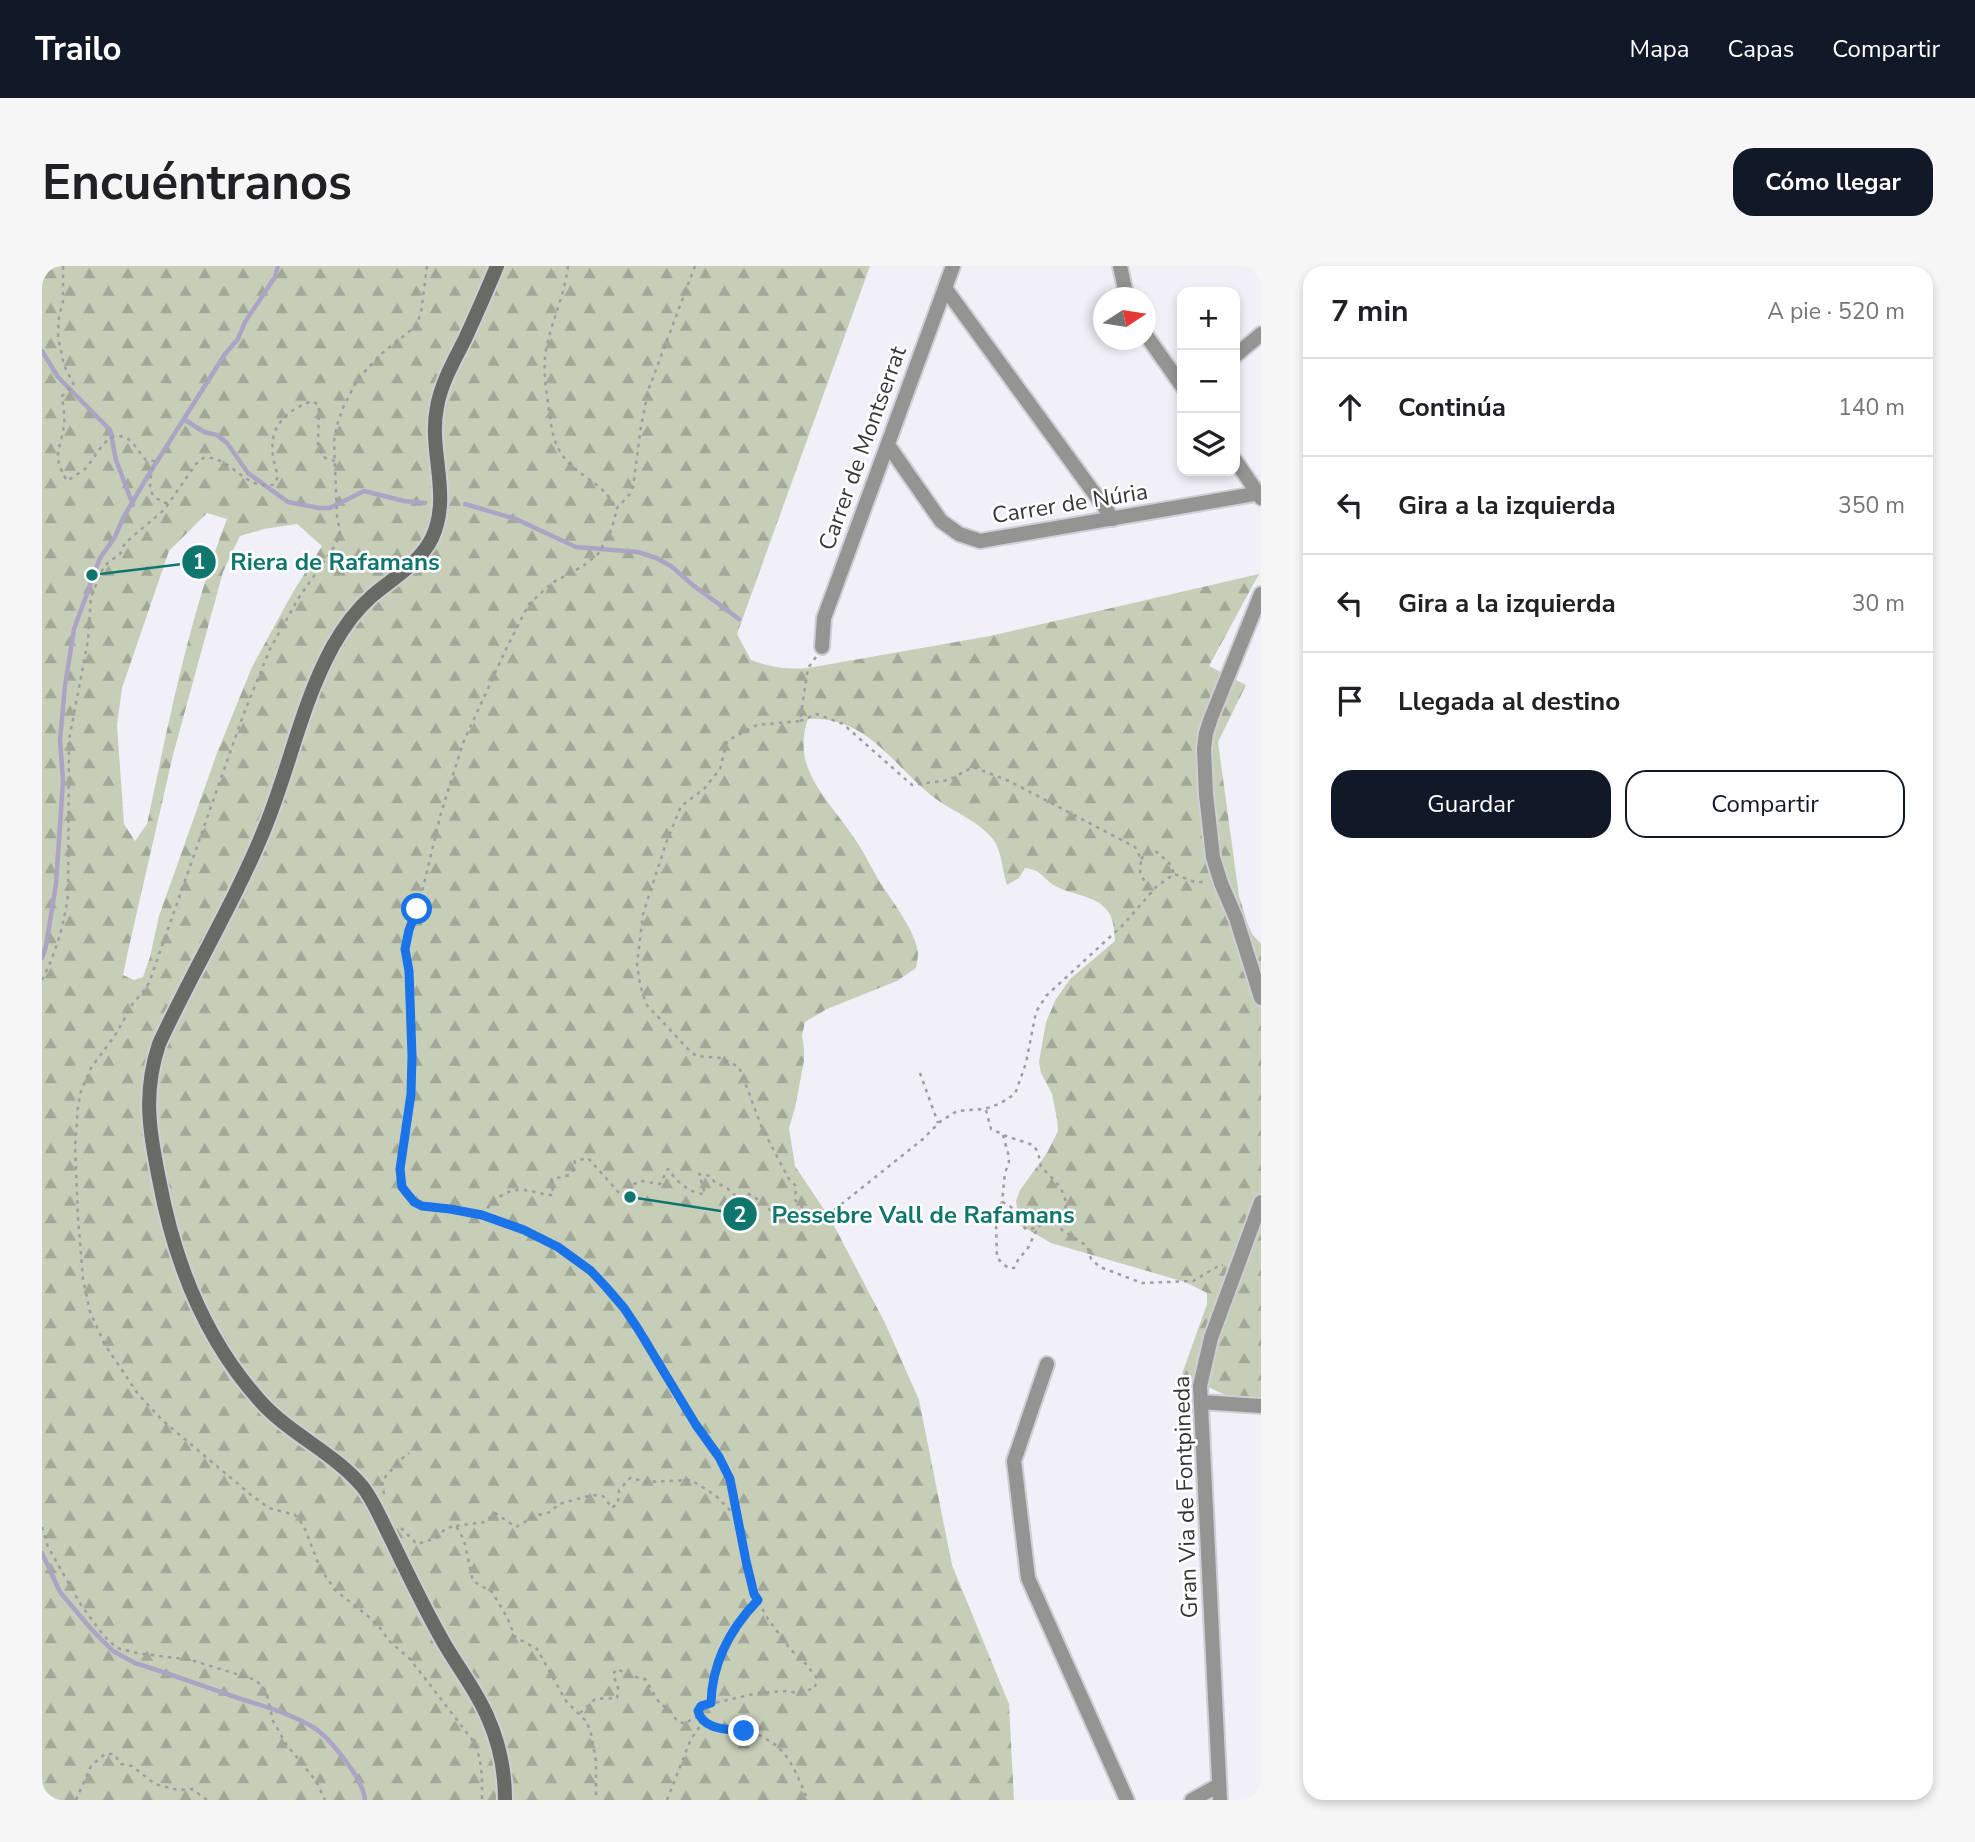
<!DOCTYPE html>
<html lang="es">
<meta charset="utf-8">
<style>
body{margin:0;font-family:"Nunito Sans",sans-serif;background:#f6f6f6;color:#202124}
.controls{position:absolute;right:21px;top:21px;display:grid;overflow:hidden;border-radius:14px;box-shadow:0 4px 10px #0003}
.controls button{width:63px;height:63px;display:grid;place-items:center;padding:0;border:0;border-bottom:2px solid #e0e0e0;background:#fff;color:#202124;font:35px sans-serif}
.compass{position:absolute;left:1051px;top:21px;width:63px;height:63px;border-radius:50%;background:#fff;box-shadow:0 4px 10px #0003;rotate:78deg}
.stop{position:absolute;width:21px;height:21px;margin:-16px;border:5px solid #1a73e8;border-radius:50%;background:#fff}
.stop.end{background:#1a73e8;border-color:#fff;box-shadow:0 2px 7px #0008}
.list{margin:0;padding:0;list-style:none}
h2{display:flex;justify-content:space-between;align-items:center;height:91px;margin:0;padding:0 28px;font-size:30px}
h2 small{font-size:23px;font-weight:400;color:#757577}
.list li{display:grid;grid-template-columns:46px 1fr auto;gap:21px;align-items:center;box-sizing:border-box;height:98px;padding:0 28px;border-top:2px solid #e0e0e0}
.list b{display:block;font-size:26px;white-space:nowrap}
.list em{font-size:23px;font-style:normal;color:#757577}
.actions{display:flex;gap:14px;padding:21px 28px}
.actions a{flex:1;padding:16px 0;border:2px solid #111827;border-radius:21px;text-align:center;font-size:24px;color:#111827}
.actions .main{background:#111827;color:#fff}
.icon{flex:none;width:38px;height:38px;fill:none;stroke:currentColor;stroke-width:2;stroke-linecap:round;stroke-linejoin:round}
.map{position:relative;flex:none;width:1219px;height:1534px;overflow:hidden;border-radius:21px}
header{display:flex;align-items:center;gap:42px;box-sizing:border-box;height:98px;padding:0 35px;background:#111827;color:#fff}
header strong{font-size:33px}
nav{display:flex;gap:38px;margin-inline-start:auto;font-size:24px}
.intro{display:flex;align-items:center;justify-content:space-between;box-sizing:border-box;height:168px;padding:0 42px}
h1{margin:0;font-size:49px}
.button{padding:18px 32px;border-radius:21px;background:#111827;color:#fff;font-size:24px;font-weight:700}
main{display:flex;gap:42px;padding:0 42px}
aside{flex:1;background:#fff;border-radius:21px;box-shadow:0 4px 10px #0003}
.map>svg:first-child{display:block}
.forest{fill:url(#forest-firs);fill-rule:evenodd}
.lines{fill:none;stroke-linecap:round;stroke-linejoin:round}
.stream{stroke:#aba4c4;stroke-width:4.5}
.minor-casing{stroke:#cfced5;stroke-width:18}
.secondary-casing{stroke:#cfced5;stroke-width:18}
.path{stroke:#9e9da2;stroke-width:2.5;stroke-dasharray:3.5 5;stroke-linecap:butt}
.minor{stroke:#949592;stroke-width:14}
.secondary{stroke:#686a65;stroke-width:14}
.route{stroke:#1a73e8;stroke-width:9}
.labels{text-anchor:middle;stroke-width:5;stroke-linejoin:round;paint-order:stroke}
.street-label{font-size:23px;fill:#363538;stroke:#fff}
.leader{fill:none;stroke:#0f766e;stroke-width:2.5}
.callout-dot{fill:#0f766e;stroke:#fff;stroke-width:2.5}
.mark-label{font-size:21px;text-anchor:middle;font-weight:bold;fill:#fff}
.callout-label{font-size:24px;text-anchor:middle;font-weight:bold;fill:#0f766e;stroke:#fff;stroke-width:5;stroke-linejoin:round;paint-order:stroke}
</style>
<header>
<strong>Trailo</strong>
<nav><a>Mapa</a><a>Capas</a><a>Compartir</a></nav>
</header>
<div class="intro"><h1>Encuéntranos</h1><a class="button">Cómo llegar</a></div>
<main>
<div class="map">
<svg width="1219" height="1534" viewBox="0 0 1219 1534">
<defs>
<pattern id="forest-firs" width="22" height="20" patternUnits="userSpaceOnUse" patternTransform="scale(1.75)"><rect width="22" height="20" fill="#c7ceb8"/><path d="M5 1l3.5 6h-7zM16 11l3.5 6h-7z" fill="#a2a897"/></pattern>
</defs>
<rect width="100%" height="100%" fill="#f1f0f8"/>
<path class="forest" d="M0,0h828l-133,368 14,26c18,7 38,10 57,8l182,-32 269,-62 -50,92 37,19 -28,57 21,154 8,26 5,12 9,10v455l-34,-3 -45,-22 25,-70v-11l-22,-11 -134,-39 -31,-18 -4,-24 4,-11 27,-37 11,-22 -1,-12 -5,-25 -11,-21 -2,-11 7,-40 10,-23 14,-20 45,-38c-1,-10 -1,-23 -8,-31 -13,-16 -39,-15 -55,-26 -12,-9 -11,-14 -27,-16l-6,10 -12,7c-5,-14 -5,-34 -14,-46 -15,-18 -39,-27 -57,-40 -43,-32 -67,-83 -128,-80 -18,50 22,82 47,120 11,16 19,35 30,51 11,16 30,42 33,62 0,5 -1,11 -2,16l-19,13 -70,28 -22,13 -3,14 2,12v13l-9,47 -6,20 6,38 36,54 54,103 34,77 33,165 57,139 5,96h-972zM165,247l20,6c-38,98 -58,202 -80,305l-12,17 -11,-17 -7,-99 5,-37 47,-137zM255,258l25,22 -29,46 -41,75 -35,86 -58,163 -9,41 -7,20 -9,3 -11,-5 5,-24 45,-196 50,-183 17,-36 24,-7z"/>
<g class="lines">
<path class="stream" d="M0,85l16,26 52,53 6,30 17,45
M143,154l19,12 13,3 10,8 21,30 40,29 31,6h11l34,-17 40,10 21,2
M423,238l51,15 60,28 62,5 18,6 15,8 23,20 45,33
M0,692l4,-12 10,-62 7,-103 -3,-41 5,-54 9,-57 26,-71 15,-21 8,-19 26,-44 76,-120 13,-15 7,-17 30,-45 3,-11
M0,1287l18,39 32,38 21,21 22,12c32,10 65,22 97,33 27,9 56,16 81,31 17,11 51,53 52,73"/>
<defs>
<path id="minor" d="M1078,0l7,32
M903,22l168,231
M1104,69l36,51
M1193,90l26,-22
M846,179l53,76 18,13 21,7 281,-48
M1193,194l26,38
M1219,328l-50,124 -5,15 -2,16 2,45 7,63 8,26 15,35 25,80
M780,381l2,-29 129,-352
M1005,1098l-33,97 14,117 99,222
M1159,1136l60,4
M1150,1534l27,-15
M1178,1534l-20,-414 11,-48 50,-136"/>
<path id="secondary" d="M455,0c-10,24 -21,49 -32,73 -11,22 -24,44 -28,68 -9,44 15,88 -5,131 -13,26 -39,40 -60,58 -16,14 -29,32 -39,50 -31,56 -43,120 -67,179 -30,75 -73,145 -107,219 -16,48 -10,86 0,135 15,82 45,160 102,223 30,33 72,50 101,84 12,15 19,34 28,51 16,33 32,67 50,99 15,28 36,53 48,82 12,27 17,53 17,82"/>
</defs>
<use href="#minor" class="minor-casing"/>
<use href="#secondary" class="secondary-casing"/>
<path class="path" d="M21,0v36l-4,14 -1,21 6,28 10,20 -12,11c1,9 3,20 2,29 -4,29 -13,28 3,56 6,-4 13,-8 19,-13 10,-11 22,-42 42,-29 7,5 12,15 18,21l8,1c-4,22 -11,35 15,43
M385,0l-6,47 -5,13 -35,28 -24,26 -14,28 -6,17 -3,16 3,75 3,16 -4,12 -38,55 -28,50 -26,64 -95,270 -5,8 -11,12 -17,31 -25,34 -10,23 -3,15 -3,40 3,72 5,61 7,33 15,33 33,49 24,26 88,74 19,14 26,7 4,4 6,10 15,39 15,22 34,27 13,13 6,10 22,19 61,79c12,19 11,39 11,62
M526,0c-3,27 -15,52 -21,79 -5,21 -1,43 2,65 2,15 4,33 14,46 16,22 41,26 53,53
M653,0l-46,122 -8,38 -8,61 -4,8 -13,14 -1,9 -5,15 -12,21 -15,12 -31,17 -23,21 -22,43 -44,96 -22,70 -20,83 -12,34 -3,19 4,41 2,66 -1,39 -9,56 -1,29 5,13 8,9 8,4 28,3 37,8 37,13 34,17 33,24 33,37 72,117 23,32 11,23 24,114 14,25 23,31 14,13 11,14 -1,11 -17,5 -12,-2 -28,2 -57,13 -3,5c6,22 34,17 52,21 8,2 17,7 24,12 18,13 25,37 34,56
M774,391l-8,11 -8,53 -43,4 -30,16 -7,28 -16,20 -23,17 -15,37 -23,71 -6,50 3,20 6,20 41,44 9,8 25,2 18,9 23,61 27,51 7,7 -1,14 19,19 10,-1 99,-79 18,-18 16,-10 26,-2 8,-2 10,-4 14,-9 11,-31 10,-51 10,-16 78,-72 32,-37 18,-13 21,8h12
M758,455l17,-7 26,10 69,61 37,-5 24,-13 36,14 126,66 6,12 -1,14 11,20
M1099,593l7,-7h9l14,13 3,9
M0,714c14,-27 22,-55 26,-85l1,-155 19,-100 3,-43 13,-31 16,-12 5,-11 39,-33 32,-46 7,-6c28,-4 42,35 72,26l3,-8c-13,-38 -4,-61 34,-75l7,4 -1,42 5,10 12,4
M878,807l18,50
M944,844l5,19 15,7 27,9 5,7 3,15 15,15 6,9 5,13 -9,20 4,6 25,16 4,13 9,8 42,16 51,-2 27,-16h3
M961,869l5,18 1,9 -4,11 -3,29 -5,11 -1,10 1,35 11,10h6l5,-10 8,-8 11,-23 5,-3h14
M960,936c18,7 13,19 25,28l11,-3
M440,949c10,-14 24,-27 42,-25 10,1 19,5 29,5l-1,-16 18,-4 4,-6 1,-8 13,-3 33,37 10,-3 1,-7 9,-4 19,3 8,-15c8,12 22,25 37,25l-6,-20 11,2 6,8c10,1 15,7 21,14l12,-4c27,14 21,32 58,17
M342,1228l-2,-13 18,-21 9,-7
M414,1260l29,-4 10,-9 21,14 19,-11 15,-4 9,-8 33,-9 11,1 9,12 6,-5 1,-13 11,-12 17,4 44,-2 24,15 21,21
M0,1261l6,20 33,58 23,31 13,12 20,5 54,7 65,20 10,11 7,30 13,23 30,37 9,19
M359,1262l16,16 19,-6 10,-10 10,-2 8,14 9,41 19,11 15,25 8,20 22,12 29,52 21,21 4,12 5,27v39
M669,1437c2,-41 19,-74 47,-103
M538,1447l15,-14 22,-1 1,-10 -5,-14 4,-5 14,7 14,3 15,25 9,5 8,12 9,3 5,-5 8,-2
M0,1529l5,5
M34,1534l15,-34 14,-12h9l7,10 11,2 23,18 23,6 14,-1 15,11
M625,1534l24,-61 12,-17"/>
<use href="#minor" class="minor"/>
<use href="#secondary" class="secondary"/>
</g>
<g class="lines">
<path class="route" d="M375,643l-8,21 -4,19 4,22 3,85 -1,38 -11,75 2,18 12,15 8,4 28,3 32,6 42,15 34,17 33,24 15,16 18,21 14,21 58,96 23,32 11,22 16,82 8,33 4,6c-28,29 -46,63 -47,103l-10,3 -3,5c5,19 29,18 46,20"/>
</g>
<g class="labels">
<g class="street-label">
<text transform="translate(820 182) rotate(-70)" y="8">Carrer de Montserrat</text>
<text transform="translate(1028 237) rotate(-9)" y="8">Carrer de Núria</text>
<text transform="translate(1143 1231) rotate(-92)" y="8">Gran Via de Fontpineda</text>
</g>
</g>
<path class="leader" d="M50 309L157 296M588 931L698 948"/>
<g class="callout-dot">
<circle cx="50" cy="309" r="7"/>
<circle cx="588" cy="931" r="7"/>
<circle cx="157" cy="296" r="18"/>
<circle cx="698" cy="948" r="18"/>
</g>
<g class="mark-label">
<text x="157" y="303">1</text>
<text x="698" y="956">2</text>
</g>
<g class="callout-label">
<text x="293" y="304">Riera de Rafamans</text>
<text x="881" y="957">Pessebre Vall de Rafamans</text>
</g>
</svg>
<div class="controls">
<button>+</button>
<button>−</button>
<button><svg class="icon" aria-label="layers" viewBox="0 0 24 24"><path d="M12 4l9 5-9 5-9-5zM3 14l9 5 9-5"/></svg></button>
</div>
<svg class="compass" viewBox="-18 -18 36 36"><path d="M0-13l5 13h-10z" fill="#e53935"/><path d="M0 13l5-13h-10z" fill="#757577"/></svg>
<div class="stop" style="left:375px;top:643px"></div>
<div class="stop end" style="left:702px;top:1465px"></div>
</div>
<aside>
<h2>7 min<small>A pie · 520 m</small></h2>
<ul class="list">
<li><svg class="icon" aria-label="ahead" viewBox="0 0 24 24"><path d="M12 20V5M6 11l6-6 6 6"/></svg><div><b>Continúa</b></div><em>140 m</em></li>
<li><svg class="icon" aria-label="left" viewBox="0 0 24 24"><path d="M17 20v-9H6M10 6l-5 5 5 5"/></svg><div><b>Gira a la izquierda</b></div><em>350 m</em></li>
<li><svg class="icon" aria-label="left" viewBox="0 0 24 24"><path d="M17 20v-9H6M10 6l-5 5 5 5"/></svg><div><b>Gira a la izquierda</b></div><em>30 m</em></li>
<li><svg class="icon" aria-label="arrive" viewBox="0 0 24 24"><path d="M6 21V4h12l-3 4 3 4H6"/></svg><div><b>Llegada al destino</b></div></li>
</ul>
<div class="actions"><a class="main">Guardar</a><a>Compartir</a></div>
</aside>
</main>
